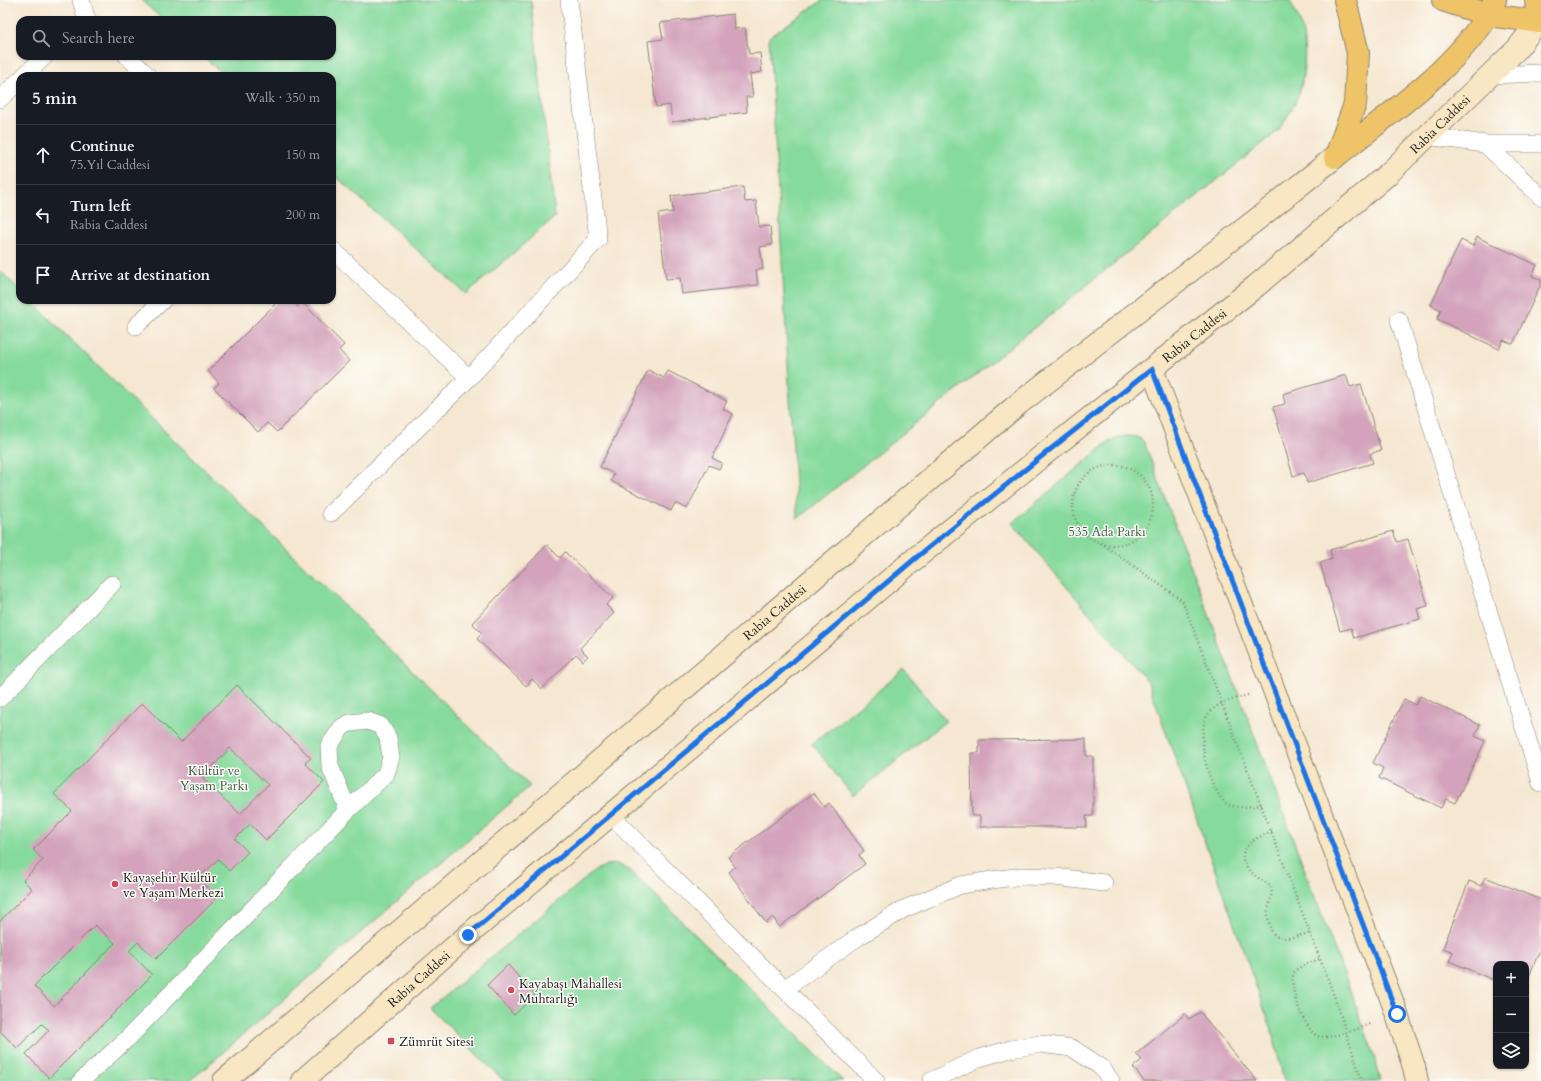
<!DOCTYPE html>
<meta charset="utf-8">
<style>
body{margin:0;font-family:Cardo,serif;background:#242831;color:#f1f3f6}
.controls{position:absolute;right:12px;bottom:12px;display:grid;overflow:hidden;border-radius:8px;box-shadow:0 1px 3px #0004}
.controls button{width:36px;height:36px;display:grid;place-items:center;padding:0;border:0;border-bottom:1px solid #363941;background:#171b24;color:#f1f3f6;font:20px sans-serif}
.stop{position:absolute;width:12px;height:12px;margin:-9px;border:3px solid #1a73e8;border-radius:50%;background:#fff}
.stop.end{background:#1a73e8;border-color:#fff;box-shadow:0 1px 4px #0008}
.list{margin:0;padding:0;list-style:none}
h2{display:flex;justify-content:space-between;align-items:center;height:52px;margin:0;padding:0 16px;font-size:17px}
h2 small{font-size:13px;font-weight:400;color:#9ea1a6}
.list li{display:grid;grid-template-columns:26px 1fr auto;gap:12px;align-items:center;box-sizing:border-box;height:60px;padding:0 16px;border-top:1px solid #363941}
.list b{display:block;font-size:15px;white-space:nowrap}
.list p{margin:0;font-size:13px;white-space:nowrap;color:#9ea1a6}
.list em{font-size:13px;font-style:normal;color:#9ea1a6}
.icon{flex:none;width:22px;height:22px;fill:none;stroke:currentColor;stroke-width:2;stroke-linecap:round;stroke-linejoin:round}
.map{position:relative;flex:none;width:1541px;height:1081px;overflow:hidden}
.search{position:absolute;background:#171b24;box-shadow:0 1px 3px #0004;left:16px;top:16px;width:320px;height:44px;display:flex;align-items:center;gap:10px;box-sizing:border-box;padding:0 14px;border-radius:12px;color:#9ea1a6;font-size:15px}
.panel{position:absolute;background:#171b24;box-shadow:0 1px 3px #0004;left:16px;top:72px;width:320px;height:232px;border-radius:12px}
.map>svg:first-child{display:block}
.green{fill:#86da9d;stroke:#517b5c}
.building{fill:#d3a2bb;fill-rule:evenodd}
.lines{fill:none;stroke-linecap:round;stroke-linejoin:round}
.lane-casing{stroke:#888276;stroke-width:18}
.secondary-casing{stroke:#888276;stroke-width:24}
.primary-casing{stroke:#888276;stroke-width:24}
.path{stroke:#888276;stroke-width:2.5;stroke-dasharray:1 3;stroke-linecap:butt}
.lane{stroke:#fff;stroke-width:17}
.secondary{stroke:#f9e7c3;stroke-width:22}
.primary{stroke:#efc469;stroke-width:22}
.route{stroke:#1a73e8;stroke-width:5}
.poi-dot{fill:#d1495b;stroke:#fdfcf7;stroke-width:1.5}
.labels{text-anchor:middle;stroke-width:3;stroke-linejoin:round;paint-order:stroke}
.street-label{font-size:13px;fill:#1c1c1c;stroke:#fdfcf7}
.park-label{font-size:13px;fill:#415e49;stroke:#fdfcf7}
.poi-label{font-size:13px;fill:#1c1c1c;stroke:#fdfcf7;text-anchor:start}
</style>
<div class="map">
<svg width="1541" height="1081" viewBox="0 0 1541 1081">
<rect width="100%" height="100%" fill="#fdfcf7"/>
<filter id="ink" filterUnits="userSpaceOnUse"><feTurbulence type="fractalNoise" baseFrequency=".025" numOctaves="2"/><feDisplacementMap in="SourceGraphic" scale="8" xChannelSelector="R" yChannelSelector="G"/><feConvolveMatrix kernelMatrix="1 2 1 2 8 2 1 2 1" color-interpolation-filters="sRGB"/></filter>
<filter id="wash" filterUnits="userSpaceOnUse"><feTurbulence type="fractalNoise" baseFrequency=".012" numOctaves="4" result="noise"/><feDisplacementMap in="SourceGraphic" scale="16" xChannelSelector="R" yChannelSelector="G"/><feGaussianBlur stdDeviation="0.9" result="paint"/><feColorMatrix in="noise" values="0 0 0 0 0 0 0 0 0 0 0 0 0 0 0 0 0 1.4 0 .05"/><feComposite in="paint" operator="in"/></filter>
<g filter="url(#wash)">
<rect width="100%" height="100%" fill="#f5e7d0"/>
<path class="green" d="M141,0h390l24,217 -89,77 -134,-121v-97h-107l-22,-20h129v-36h-169z
M823,0h466c15,24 18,46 14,75 -1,5 -1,10 -3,15 -4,15 -14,28 -22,41l-481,388 -28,-482z
M0,271l20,19v10h10l500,486 -340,295h-190z
M1128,436l10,1 6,5 228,607 9,32h-97l-12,-50 -124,-349 -136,-159 95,-80 12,-6z
M904,670l42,51 -93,75 -41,-52z
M618,864l13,7 212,210h-339l-74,-73 166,-138 10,-5z"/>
<g id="blocks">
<path class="building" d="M733,14l1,15 11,-1 4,26 11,-1 2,19 -12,2 3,23h-7l1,15 -75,10 -2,-17 -14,2 -8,-66 15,-2 -3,-16z
M743,187l2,15 11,-1 3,26 11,-1 2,19 -12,2 3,22 -7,1 2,15 -76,9 -2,-16 -14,1 -8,-65 15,-2 -2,-16z
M1477,237l60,28 -5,11 9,4v4l-28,60 -10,-4 -4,9 -62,-30 4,-9 -10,-5 30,-65 12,6z
M279,300h12l7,7 4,-5 42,43 -5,5 10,11 -72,71 -10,-9 -9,9 -44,-44 5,-5 -11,-12z
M648,370l16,8 4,-7 59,30 -4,8 10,5 -21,44 10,5 -3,6 -10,-4 -22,44 -12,-6 -4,8 -60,-30 3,-7 -14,-7z
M1346,375l4,12 11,-3 20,66 -11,4 3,9 -66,20 -3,-10 -11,3 -20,-69 12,-3 -2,-10z
M1393,531l4,11 11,-3 20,67 -11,3 3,10 -66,19 -3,-10 -11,3 -20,-68 12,-4 -2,-9z
M547,545l13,13 5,-6 48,46 -7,7 8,8 -34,35 8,8 -5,5 -7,-7 -34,35 -10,-10 -6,7 -49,-47 5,-6 -10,-10z
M237,685l74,73 -6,5 19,19 -58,58 -16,-16 -15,15 13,13 -19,19 -11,-12 -20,20 19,19 -61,61 -18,-17 -9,9 23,24 -103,103 -23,-24 23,-24 -7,-6 -25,24 -17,-17v-110l32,-32 -9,-9 20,-20 -10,-10 39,-39 -18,-17 88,-91 39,39zM230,748l38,37 -28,29 -38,-36zM95,925l20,18 -61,63 -20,-20z
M1420,696l60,29 -5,11 10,5 -30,62 -9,-4 -5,9 -62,-30 4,-10 -10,-5 31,-64 12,6z
M1086,739v17h7v60h-7l1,11h-107v-11h-8l-1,-63h8v-13z
M814,793l10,14 5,-4 35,48 -5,4 6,9 -86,63 -6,-10 -7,6 -37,-51 6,-5 -7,-10z
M1485,877l56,23v47l-15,37v-20h-30v17l-47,-20 4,-9 -10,-4 26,-67 12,5z
M508,965l27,30 -21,20 -27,-30z
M1200,1012l57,69h-113l-11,-14 9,-7 -6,-6 49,-40 4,5z"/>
</g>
</g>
<g filter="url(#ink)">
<use href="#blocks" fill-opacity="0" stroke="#888276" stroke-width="1"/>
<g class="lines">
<defs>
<path id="lane" d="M81,0l5,17 2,3
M127,56l21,20
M1490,75l51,-2
M24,76l21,-20
M0,99l20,-19
M1427,136l58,8h56
M1485,144l56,53
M332,249l137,129 129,-139 -29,-239
M1399,320l142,463
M136,326l27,-26
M331,513l138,-135
M0,698l112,-114
M611,815l265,266
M784,989l74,-52 46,-28 57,-24 31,-5 31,-4 32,1 49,6
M81,1081l47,-43 220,-228 38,-36 5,-17 -3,-19 -7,-12 -13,-5 -18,2 -8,4 -13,19 1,20 18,44
M931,1081l48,-23 32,-9 29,-5 32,4 29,19 10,14"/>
<g id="secondary">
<path d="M1152,369l242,637 20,61 3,14"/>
<path id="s1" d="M224,1081l793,-676 239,-185 79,-63"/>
<path id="s2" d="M302,1081l166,-146 449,-378 130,-105 209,-166 132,-112 129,-125 21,-27"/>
</g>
<path id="primary" d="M1443,0l45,15 53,7
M1536,0l2,22
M1336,156l19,-52 3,-51 -13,-53
M1335,157c54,-44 130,-93 160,-157"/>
</defs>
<use href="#lane" class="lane-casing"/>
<use href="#secondary" class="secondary-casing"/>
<use href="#primary" class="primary-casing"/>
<path class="path" d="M1073 505a40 40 0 1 1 80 0a40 40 0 1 1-80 0Z
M1101,543l75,53 7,6 152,396 27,83
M1248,695c-13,4 -29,7 -38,17 -17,18 -2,77 16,91 9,7 25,3 36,2
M1272,831c-40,16 -37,35 -2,54 4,9 0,15 -2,24 -1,4 0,9 1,13 3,24 24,15 41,11
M1319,959c-7,3 -18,6 -24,12 -9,12 9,57 21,64 12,7 43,-7 56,-12"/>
<use href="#lane" class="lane"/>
<use href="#secondary" class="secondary"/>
<use href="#primary" class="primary"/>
</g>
</g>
<g class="lines" filter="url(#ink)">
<path class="route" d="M468,935l449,-378 130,-105 105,-83 245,645"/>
</g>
<g class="poi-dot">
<circle cx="115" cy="884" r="4"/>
<circle cx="511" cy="990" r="4"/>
<rect x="387" y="1037" width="8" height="8" rx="2"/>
</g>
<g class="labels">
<g class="street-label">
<text dy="5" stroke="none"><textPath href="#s2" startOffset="1487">Rabia Caddesi</textPath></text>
<text dy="5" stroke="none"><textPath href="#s2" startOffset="1163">Rabia Caddesi</textPath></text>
<text dy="5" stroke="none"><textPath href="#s1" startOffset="723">Rabia Caddesi</textPath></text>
<text dy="5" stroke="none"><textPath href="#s2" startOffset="155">Rabia Caddesi</textPath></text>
</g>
<g class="park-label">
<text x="1107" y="536">535 Ada Parkı</text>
<text x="214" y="775">Kültür ve<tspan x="214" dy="15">Yaşam Parkı</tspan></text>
</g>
<g class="poi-label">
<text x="123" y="882">Kayaşehir Kültür<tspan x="123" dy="15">ve Yaşam Merkezi</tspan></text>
<text x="519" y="988">Kayabaşı Mahallesi<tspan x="519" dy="15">Muhtarlığı</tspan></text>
<text x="399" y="1046">Zümrüt Sitesi</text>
</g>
</g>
</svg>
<div class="controls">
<button>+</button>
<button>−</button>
<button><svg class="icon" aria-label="layers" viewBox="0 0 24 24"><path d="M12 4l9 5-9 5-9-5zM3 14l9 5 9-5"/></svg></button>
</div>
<div class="stop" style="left:1397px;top:1014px"></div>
<div class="stop end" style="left:468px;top:935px"></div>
<div class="search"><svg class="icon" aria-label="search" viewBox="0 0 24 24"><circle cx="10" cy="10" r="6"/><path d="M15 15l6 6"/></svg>Search here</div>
<section class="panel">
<h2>5 min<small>Walk · 350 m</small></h2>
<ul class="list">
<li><svg class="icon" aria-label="ahead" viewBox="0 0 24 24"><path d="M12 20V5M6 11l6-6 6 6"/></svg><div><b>Continue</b><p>75.Yıl Caddesi</p></div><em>150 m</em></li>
<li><svg class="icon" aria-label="left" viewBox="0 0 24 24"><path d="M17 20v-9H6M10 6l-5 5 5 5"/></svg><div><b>Turn left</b><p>Rabia Caddesi</p></div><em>200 m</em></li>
<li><svg class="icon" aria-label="arrive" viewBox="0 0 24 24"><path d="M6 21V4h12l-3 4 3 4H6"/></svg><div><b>Arrive at destination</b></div></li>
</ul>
</section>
</div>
